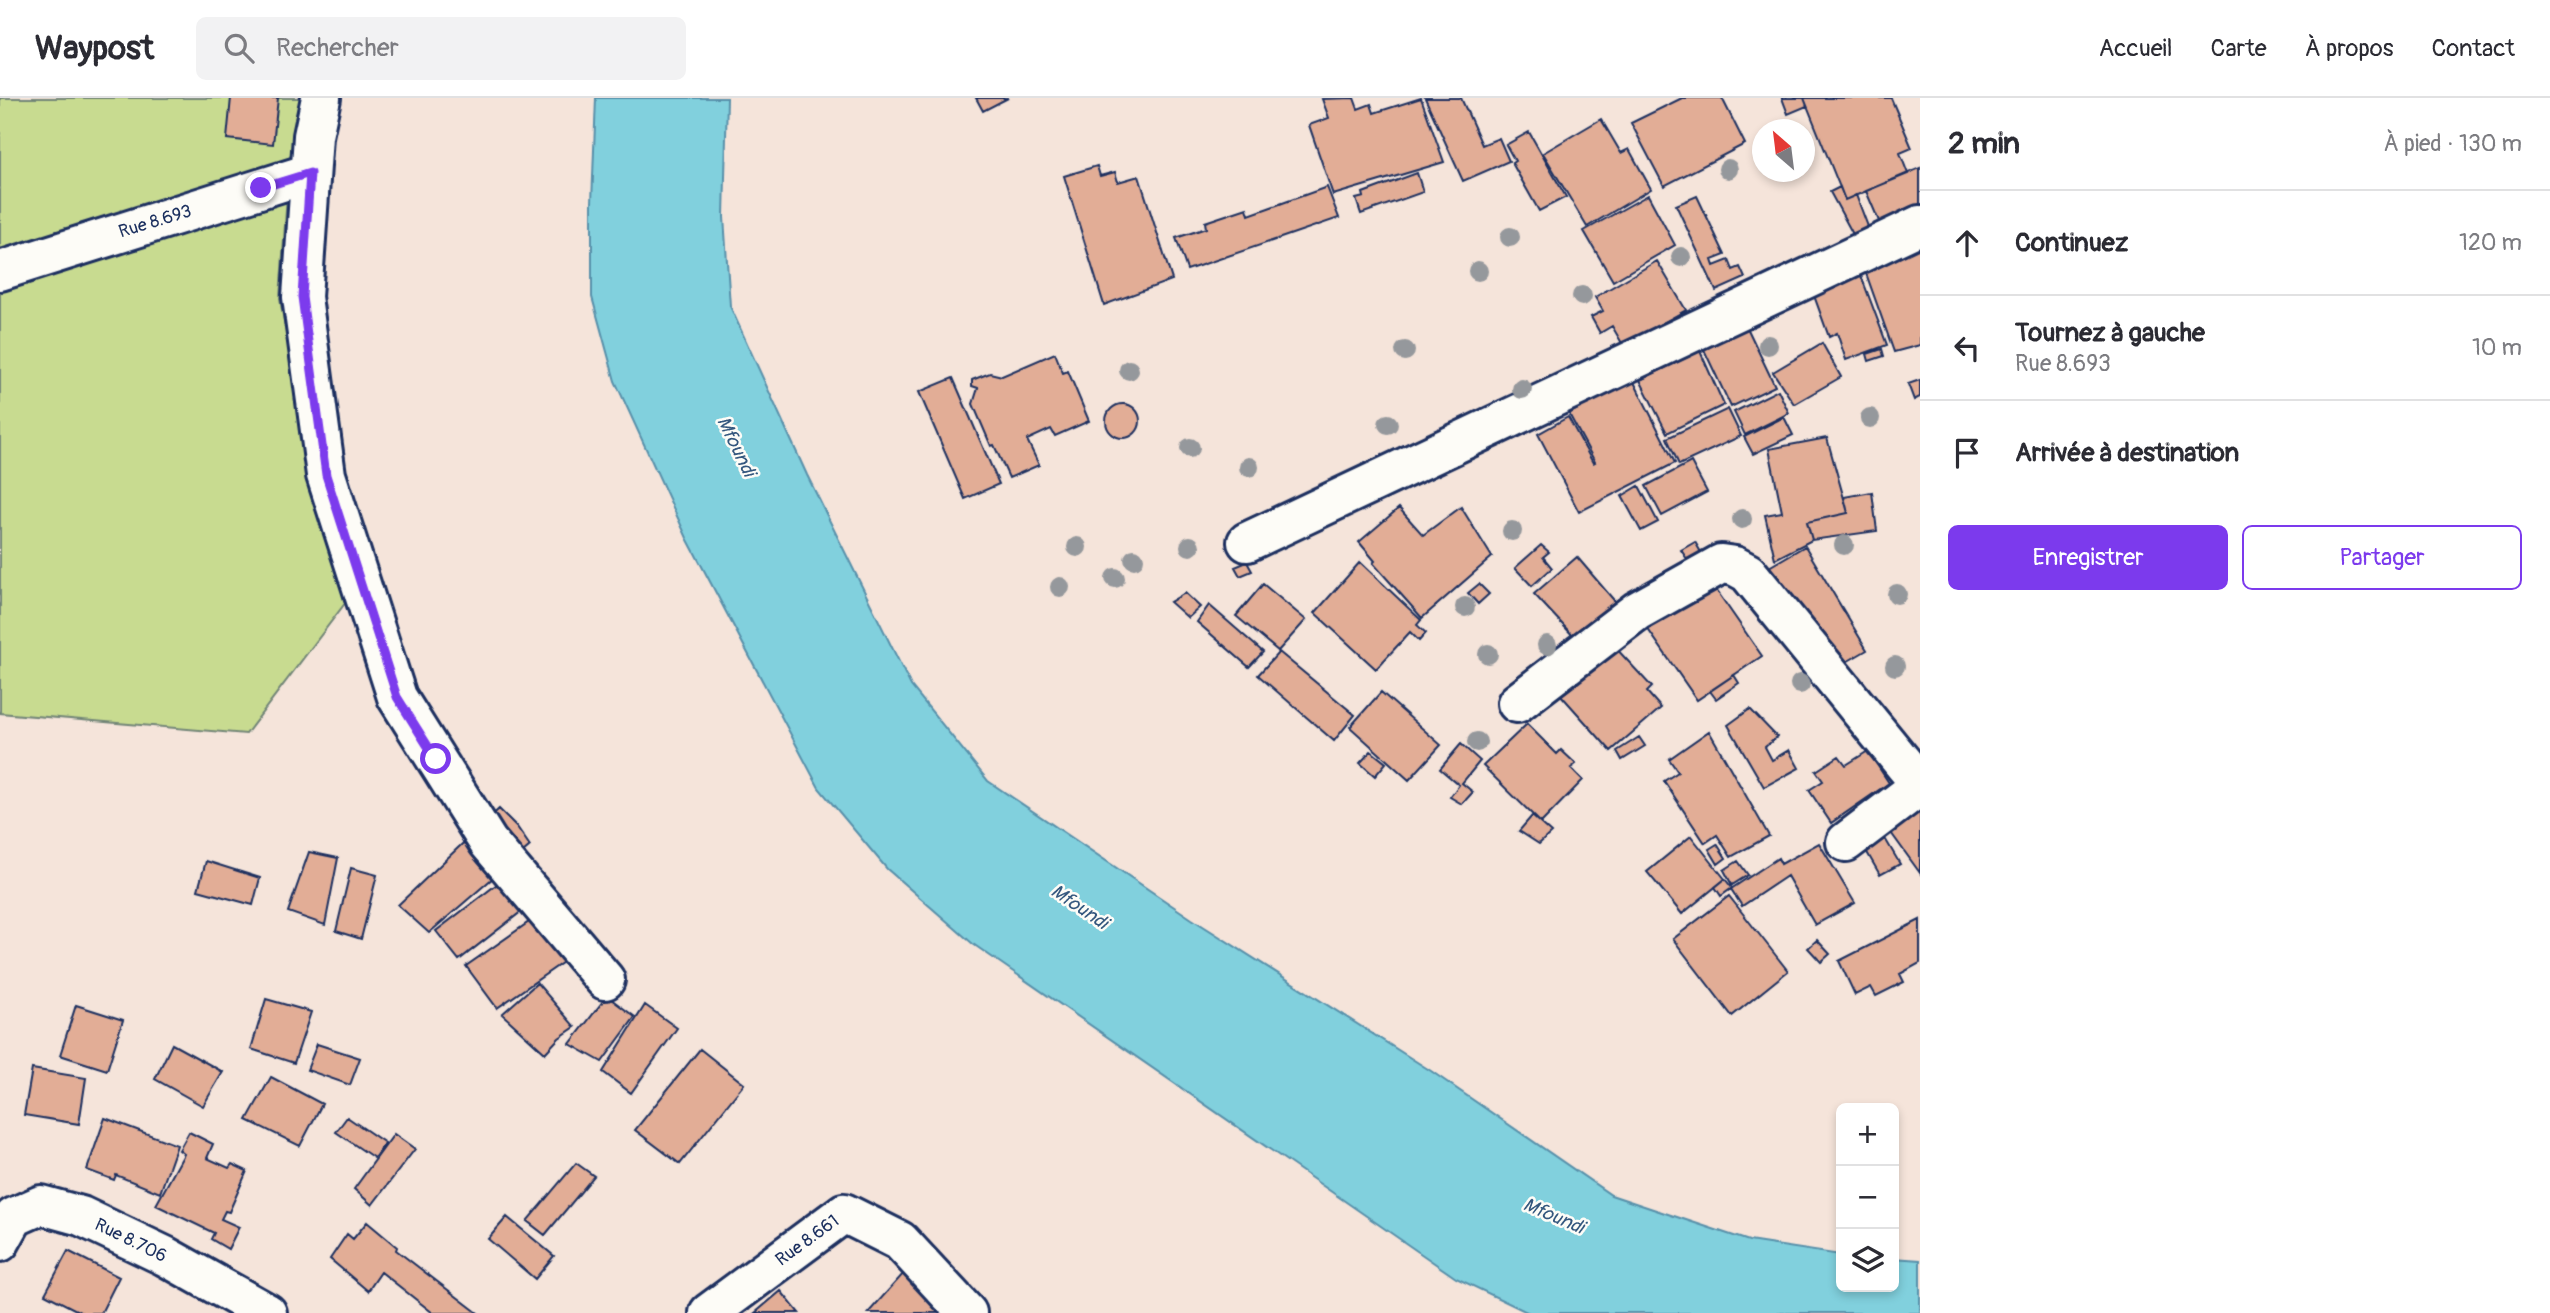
<!DOCTYPE html>
<html lang="fr">
<meta charset="utf-8">
<style>
body{margin:0;font-family:Pangolin,sans-serif;background:#f2f2f3;color:#2b2b33}
.controls{position:absolute;right:21px;bottom:21px;display:grid;overflow:hidden;border-radius:10px;box-shadow:0 4px 10px #0003}
.controls button{width:63px;height:63px;display:grid;place-items:center;padding:0;border:0;border-bottom:2px solid #e1e1e2;background:#fff;color:#2b2b33;font:35px sans-serif}
.compass{position:absolute;left:1752px;top:21px;width:63px;height:63px;border-radius:50%;background:#fff;box-shadow:0 4px 10px #0003;rotate:332deg}
.stop{position:absolute;width:21px;height:21px;margin:-16px;border:5px solid #7c3aed;border-radius:50%;background:#fff}
.stop.end{background:#7c3aed;border-color:#fff;box-shadow:0 2px 7px #0008}
.list{margin:0;padding:0;list-style:none}
h2{display:flex;justify-content:space-between;align-items:center;height:91px;margin:0;padding:0 28px;font-size:30px}
h2 small{font-size:23px;font-weight:400;color:#7c7c81}
.list li{display:grid;grid-template-columns:46px 1fr auto;gap:21px;align-items:center;box-sizing:border-box;height:105px;padding:0 28px;border-top:2px solid #e1e1e2}
.list b{display:block;font-size:26px;white-space:nowrap}
.list p{margin:0;font-size:23px;white-space:nowrap;color:#7c7c81}
.list em{font-size:23px;font-style:normal;color:#7c7c81}
.actions{display:flex;gap:14px;padding:21px 28px}
.actions a{flex:1;padding:16px 0;border:2px solid #7c3aed;border-radius:10px;text-align:center;font-size:24px;color:#7c3aed}
.actions .main{background:#7c3aed;color:#fff}
.icon{flex:none;width:38px;height:38px;fill:none;stroke:currentColor;stroke-width:2;stroke-linecap:round;stroke-linejoin:round}
.map{position:relative;flex:none;width:1920px;height:1215px;overflow:hidden}
header{display:flex;align-items:center;gap:42px;box-sizing:border-box;height:98px;padding:0 35px;background:#fff;border-bottom:2px solid #e1e1e2}
header strong{font-size:33px}
nav{display:flex;gap:38px;margin-inline-start:auto;font-size:24px}
.search{width:490px;height:63px;background:#f2f2f3;display:flex;align-items:center;gap:18px;box-sizing:border-box;padding:0 24px;border-radius:10px;color:#7c7c81;font-size:26px}
main{display:flex}
aside{flex:1;background:#fff}
.map>svg:first-child{display:block}
.green{fill:#c8db90;stroke:#728577;stroke-width:2}
.water{fill:#81d0dd;stroke:#5890aa;stroke-width:2}
.building{fill:#e2ad96;stroke:#1b2f5e;stroke-width:2}
.lines{fill:none;stroke-linecap:round;stroke-linejoin:round}
.street-casing{stroke:#1b2f5e;stroke-width:44}
.street{stroke:#fdfcf7;stroke-width:38}
.tree{fill:#95989c}
.route{stroke:#7c3aed;stroke-width:9}
.labels{text-anchor:middle;stroke-width:5;stroke-linejoin:round;paint-order:stroke}
.street-label{font-size:18px;fill:#1b2f5e;stroke:#fdfcf7}
.water-label{font-size:19px;font-style:italic;fill:#34577e;stroke:#fdfcf7}
</style>
<header>
<strong>Waypost</strong>
<div class="search"><svg class="icon" aria-label="search" viewBox="0 0 24 24"><circle cx="10" cy="10" r="6"/><path d="M15 15l6 6"/></svg>Rechercher</div>
<nav><a>Accueil</a><a>Carte</a><a>À propos</a><a>Contact</a></nav>
</header>
<main>
<div class="map">
<svg width="1920" height="1215" viewBox="0 0 1920 1215">
<rect width="100%" height="100%" fill="#f5e4da"/>
<filter id="ink" filterUnits="userSpaceOnUse"><feTurbulence type="fractalNoise" baseFrequency=".0143" numOctaves="2"/><feDisplacementMap in="SourceGraphic" scale="14" xChannelSelector="R" yChannelSelector="G"/><feConvolveMatrix kernelMatrix="1 2 1 2 8 2 1 2 1" color-interpolation-filters="sRGB"/></filter>
<g filter="url(#ink)">
<path class="green" d="M0,0h301l-12,67 -9,134 28,157 41,142 -103,136 -246,-21z"/>
<path class="water" d="M596,0h131l-3,119 6,89 77,169 104,211 77,95 204,138 239,152 180,124 138,46 92,14v32h53v-29l26,2v53h-391l-73,-35 -483,-334 -86,-75 -68,-81 -132,-250 -72,-157 -23,-84v-94z"/>
<path class="building" d="M231,0h47l-5,46 -46,-5z
M976,0h32l-25,13z
M1354,0l4,11 13,-5 3,9 47,-15 23,64 -111,33 -24,-70 20,-7 -7,-19z
M1425,0h36l21,47 17,-7 10,23 -46,20z
M1682,0h40l23,46 -81,42 -33,-63z
M1782,0h22l3,8 -19,8z
M1804,0h87l21,50 -12,5 8,21 -63,26z
M1601,21l20,34 8,-4 22,40 -64,38 -44,-74z
M1529,34l37,65 -27,14 -27,-48 3,-2 -9,-16z
M1097,68l3,10 15,-4 3,10 21,-6 33,104 -68,25 -40,-129z
M1920,70v41l-39,17 -15,-35z
M1417,75l6,19 -62,22 -5,-15 8,-2 -1,-4z
M1327,89l12,31 -152,52 -11,-32 30,-10 -1,-6 42,-14 2,7z
M1840,89l5,13 11,-5 14,37 -15,6 -25,-46z
M1648,97l27,50 -62,36 -29,-50z
M1697,98l28,59 -13,5 2,6 15,-6 4,10 7,-3 5,11 -29,13 -40,-86z
M1920,139v108l-26,7 -32,-90z
M1657,163l29,49 -63,35 -11,-19 -12,7 -9,-16 12,-6 -8,-14z
M1860,175l27,72 -41,15 -9,-27 -8,4 -17,-47z
M1743,221l32,67 -44,21 -32,-68z
M1822,245l19,34 -47,27 -21,-32z
M1882,251l2,7 -15,5 -2,-7z
M1700,253l24,54 -57,28 -27,-53z
M1055,255l8,20 5,-2 21,50 -34,15 -4,-7 -24,11 12,25 -30,13 -15,-33 -3,1 -18,-42 5,-16 -6,-2v-6l18,-7 12,3z
M953,280l46,106 -34,15 -46,-107z
M1632,280l43,85 -96,49 -41,-78 30,-17 25,46 2,-1 -26,-48z
M1920,282v17l-6,3 -6,-16z
M1778,292l11,23 -44,22 -11,-23z
M1106 323a17 17 0 1 1 34 0a17 17 0 1 1-34 0Z
M1728,311l13,27 -62,29 -12,-27z
M1784,319l9,18 -40,19 -9,-17z
M1827,340l21,75 -41,9 5,18 -37,19 -10,-44 17,-3 -13,-63z
M1691,364l16,30 -45,24 -16,-30z
M1639,388l19,36 -17,9 -19,-35z
M1872,394l5,39 -65,9 -5,-18 41,-9 -4,-16z
M1461,409l31,50 -70,61 -49,-55 2,-2 -16,-19 40,-34 24,27z
M1695,444l7,12 -13,8 -8,-12z
M1541,447l8,7 -6,5 9,11 -20,18 -17,-18z
M1805,448l62,104 -36,21 -62,-104z
M1577,459l41,48 -41,35 -43,-46z
M1247,464l5,9 -12,5 -5,-9z
M1360,464l61,58 -4,5 9,8 -7,8 -9,-9 -34,37 -61,-56z
M1710,483l52,75 -65,44 -52,-75z
M1263,486l43,36 -28,31 -42,-35z
M1479,486l10,10 -11,10 -10,-11z
M1185,495l15,14 -12,11 -18,-16z
M1209,507l54,47 -14,15 -52,-45z
M1614,548l38,41 -5,5 14,16 -50,43 -51,-57z
M1279,554l76,63 -21,26 -76,-66z
M1734,577l5,8 -23,16 -6,-8z
M1381,594l60,53 -32,35 -59,-53z
M1750,611l27,28 -12,10 7,13 17,-10 10,18 -35,19 -36,-62z
M1527,626l30,30 4,-4 15,14 -5,4 12,12 -42,43 -58,-57z
M1709,633l60,105 -38,21 -14,-22 -12,8 -41,-62 14,-9 -9,-13z
M1639,639l6,9 -23,14 -5,-9z
M1461,646l19,17 -18,22 11,9 -11,12 -12,-7 9,-12 -19,-16z
M1371,653l15,12 -11,13 -15,-13z
M1868,653l21,32 -58,40 -22,-33 14,-9 -7,-10 23,-15 7,9z
M1920,710v65l-31,-43z
M499,711l18,18 13,19 -101,87 -31,-28z
M1532,718l19,17 -12,11 -20,-13z
M1880,732l20,34 -20,11 -19,-33z
M1691,738l34,43 -43,35 -35,-42z
M1819,745l36,60 -40,22 -28,-49 -45,30 -11,-17 47,-31 3,6z
M1717,746l9,14 -8,6 -9,-15z
M309,754l29,6 -13,67 -37,-13z
M206,763l54,17 -7,27 -55,-15z
M1738,763l10,14 -16,10 -8,-15z
M351,770l26,7 -16,64 -25,-8z
M509,777l22,29 -72,56 -23,-29z
M1725,781l7,9 -11,8 -6,-9z
M1729,798l59,75 -56,45 -59,-77z
M539,817l30,43 -72,50 -31,-42z
M1920,822v43l-20,11 4,8 -28,14 -5,-9 -16,8 -16,-34z
M1817,842l13,14 -9,8 -13,-14z
M537,885l38,44 -16,11 -14,15 -43,-39z
M607,898l28,21 -33,45 -32,-18z
M266,901l45,13 -17,51 -43,-14z
M76,907l47,15 -16,50 -47,-15z
M645,907l32,23 -46,65 -28,-21z
M172,946l51,28 -20,34 -48,-27z
M317,946l43,14 -10,27 -43,-15z
M700,951l44,35 -64,80 -45,-34z
M32,971l54,9 -7,46 -55,-9z
M271,979l51,27 -22,42 -53,-26z
M347,1019l38,26 -11,15 -38,-26z
M105,1020l72,27 -17,48 -44,-18 -2,5 -27,-10z
M189,1034l24,12 -6,14 22,10 3,-4 15,7 -18,41 -4,-1 -4,8 18,8 -11,22 -17,-10 3,-6 -58,-28 28,-51 -5,-4z
M394,1036l21,15 -43,56 -18,-16z
M576,1065l18,13 -49,59 -18,-14z
M507,1119l47,39 -19,23 -47,-40z
M367,1124l30,25 -1,3 82,63h-45l-52,-41 -13,19 -38,-32 17,-25 6,5z
M68,1153l51,26 -18,36h-19l-37,-19z
M903,1176l49,39h-84z
M781,1193l18,22h-44z"/>
<g class="lines">
<defs>
<path id="street" d="M321,0l-8,38 -11,161 24,178 71,222 91,145 117,138
M0,173l310,-98
M1247,444l673,-317
M1517,605l120,-92 84,-47 14,2 13,7 172,211
M1846,744l74,-56
M0,1144l14,-25 27,-12 40,11 84,40 102,57
M709,1215l135,-100 56,28 67,72"/>
</defs>
<use href="#street" class="street-casing"/>
<use href="#street" class="street"/>
</g>
<g class="tree">
<circle cx="1728" cy="71" r="10"/>
<circle cx="1510" cy="139" r="10"/>
<circle cx="1681" cy="159" r="10"/>
<circle cx="1478" cy="173" r="10"/>
<circle cx="1582" cy="198" r="10"/>
<circle cx="1768" cy="247" r="10"/>
<circle cx="1405" cy="253" r="10"/>
<circle cx="1129" cy="272" r="10"/>
<circle cx="1522" cy="291" r="10"/>
<circle cx="1870" cy="320" r="10"/>
<circle cx="1388" cy="326" r="10"/>
<circle cx="1190" cy="350" r="10"/>
<circle cx="1249" cy="369" r="10"/>
<circle cx="1742" cy="421" r="10"/>
<circle cx="1512" cy="433" r="10"/>
<circle cx="1844" cy="447" r="10"/>
<circle cx="1190" cy="448" r="10"/>
<circle cx="1077" cy="449" r="10"/>
<circle cx="1134" cy="461" r="10"/>
<circle cx="1115" cy="480" r="10"/>
<circle cx="1060" cy="489" r="10"/>
<circle cx="1897" cy="496" r="10"/>
<circle cx="1465" cy="509" r="10"/>
<circle cx="1547" cy="547" r="10"/>
<circle cx="1488" cy="556" r="10"/>
<circle cx="1895" cy="568" r="10"/>
<circle cx="1800" cy="586" r="10"/>
<circle cx="1477" cy="644" r="10"/>
</g>
</g>
<g class="lines" filter="url(#ink)">
<path class="route" d="M261,90l49,-15 -8,124 24,178 71,222 39,62"/>
</g>
<g class="labels">
<g class="street-label">
<text transform="translate(155 123) rotate(-17)" y="6">Rue 8.693</text>
<text transform="translate(131 1142) rotate(26)" y="6">Rue 8.706</text>
<text transform="translate(807 1142) rotate(-36)" y="6">Rue 8.661</text>
</g>
<g class="water-label">
<text transform="translate(737 348) rotate(64)" y="7">Mfoundi</text>
<text transform="translate(1080 808) rotate(34)" y="7">Mfoundi</text>
<text transform="translate(1554 1117) rotate(23)" y="7">Mfoundi</text>
</g>
</g>
</svg>
<div class="controls">
<button>+</button>
<button>−</button>
<button><svg class="icon" aria-label="layers" viewBox="0 0 24 24"><path d="M12 4l9 5-9 5-9-5zM3 14l9 5 9-5"/></svg></button>
</div>
<svg class="compass" viewBox="-18 -18 36 36"><path d="M0-13l5 13h-10z" fill="#e53935"/><path d="M0 13l5-13h-10z" fill="#7c7c81"/></svg>
<div class="stop" style="left:436px;top:661px"></div>
<div class="stop end" style="left:261px;top:90px"></div>
</div>
<aside>
<h2>2 min<small>À pied · 130 m</small></h2>
<ul class="list">
<li><svg class="icon" aria-label="ahead" viewBox="0 0 24 24"><path d="M12 20V5M6 11l6-6 6 6"/></svg><div><b>Continuez</b></div><em>120 m</em></li>
<li><svg class="icon" aria-label="left" viewBox="0 0 24 24"><path d="M17 20v-9H6M10 6l-5 5 5 5"/></svg><div><b>Tournez à gauche</b><p>Rue 8.693</p></div><em>10 m</em></li>
<li><svg class="icon" aria-label="arrive" viewBox="0 0 24 24"><path d="M6 21V4h12l-3 4 3 4H6"/></svg><div><b>Arrivée à destination</b></div></li>
</ul>
<div class="actions"><a class="main">Enregistrer</a><a>Partager</a></div>
</aside>
</main>
